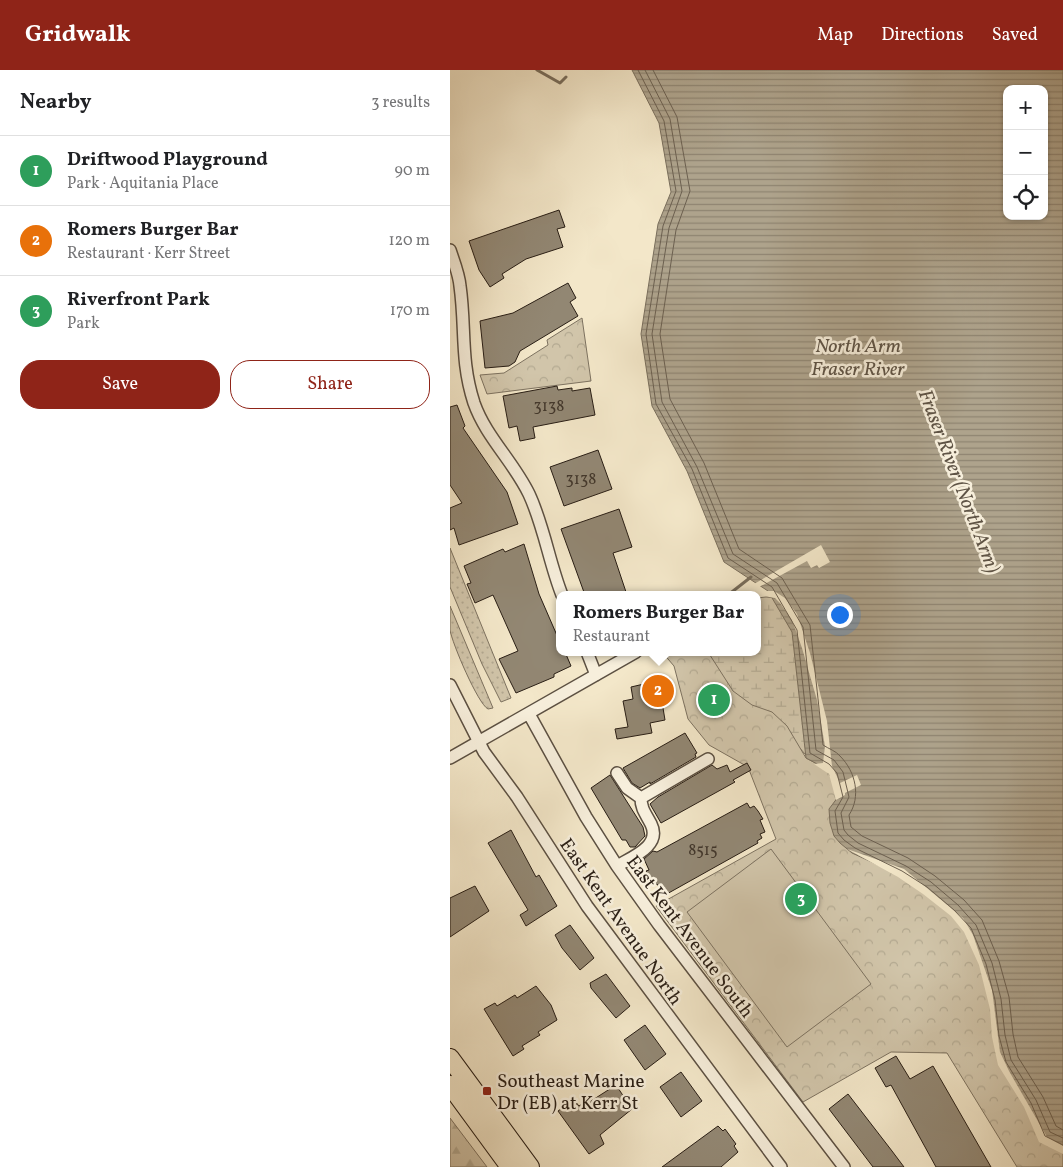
<!DOCTYPE html>
<meta charset="utf-8">
<style>
body{margin:0;font-family:Vollkorn,serif;background:#f6f6f6;color:#202124}
.controls{position:absolute;right:15px;top:15px;display:grid;overflow:hidden;border-radius:10px;box-shadow:0 1px 4px #0004}
.controls button{width:45px;height:45px;display:grid;place-items:center;padding:0;border:0;border-bottom:1px solid #e0e0e0;background:#fff;color:#202124;font:25px sans-serif}
.you{position:absolute;left:389px;top:544px;width:18px;height:18px;margin:-12px;border:4px solid #fff;border-radius:50%;background:#1a73e8;box-shadow:0 0 0 8px #1a73e833}
.badge{display:grid;place-items:center;width:32px;height:32px;border-radius:50%;background:#8f2418;color:#fff;font-size:16px;font-weight:700}
.pin{position:absolute;translate:-50% -50%;border:2px solid #fff;box-shadow:0 1px 5px #0006}
.popup{position:absolute;left:106px;top:521px;width:205px;height:65px;box-sizing:border-box;display:grid;place-content:center;border-radius:10px;background:#fff;filter:drop-shadow(0 1px 4px #0005);font-size:16px;white-space:nowrap;color:#757577}
.popup b{font-size:19px;color:#202124}
.popup::after{content:'';position:absolute;left:50%;top:100%;margin-left:-10px;border:10px solid transparent;border-top-color:#fff}
.list{margin:0;padding:0;list-style:none}
h2{display:flex;justify-content:space-between;align-items:center;height:65px;margin:0;padding:0 20px;font-size:21px}
h2 small{font-size:16px;font-weight:400;color:#757577}
.list li{display:grid;grid-template-columns:32px 1fr auto;gap:15px;align-items:center;box-sizing:border-box;height:70px;padding:0 20px;border-top:1px solid #e0e0e0}
.list b{display:block;font-size:19px;white-space:nowrap}
.list p{margin:0;font-size:16px;white-space:nowrap;color:#757577}
.list em{font-size:16px;font-style:normal;color:#757577}
.actions{display:flex;gap:10px;padding:15px 20px}
.actions a{flex:1;padding:11px 0;border:1px solid #8f2418;border-radius:20px;text-align:center;font-size:18px;color:#8f2418}
.actions .main{background:#8f2418;color:#fff}
.icon{flex:none;width:28px;height:28px;fill:none;stroke:currentColor;stroke-width:2;stroke-linecap:round;stroke-linejoin:round}
.map{position:relative;flex:none;width:613px;height:1097px;overflow:hidden}
header{display:flex;align-items:center;gap:30px;box-sizing:border-box;height:70px;padding:0 25px;background:#8f2418;color:#fff}
header strong{font-size:24px}
nav{display:flex;gap:28px;margin-inline-start:auto;font-size:18px}
main{display:flex}
aside{flex:1;background:#fff}
.map>svg:first-child{display:block}
.grass{fill:url(#grass-dots);stroke:#7d7260}
.forest{fill:url(#forest-firs);stroke:#7d7260}
.wetland{fill:url(#wetland-marsh);stroke:#7d7260}
.park{fill:url(#park-crowns);stroke:#7d7260}
.pitch{fill:#d1c5aa;stroke:#7d7260}
.water{fill:url(#water-rules);stroke:#796e5c;fill-rule:evenodd}
.pier{fill:#f3e7c9}
.lines{fill:none;stroke-linecap:round;stroke-linejoin:round}
.shore{stroke:#6c6050;stroke-width:1}
.stream{stroke:#796e5c;stroke-width:3}
.building{fill:#928773;stroke:#291e15}
.street-casing{stroke:#5c5042;stroke-width:14}
.primary-casing{stroke:#291e15;stroke-width:20}
.street{stroke:#f7efdc;stroke-width:11}
.primary{stroke:#f3e7c9;stroke-width:18}
.poi-dot{fill:#8f2418;stroke:#f7efdc;stroke-width:2}
.labels{text-anchor:middle;stroke-width:5;stroke-linejoin:round;paint-order:stroke}
.number-label{font-size:16px;fill:#43382c}
.street-label{font-size:19px;fill:#291e15;stroke:#f7efdc}
.poi-label{font-size:19px;fill:#291e15;stroke:#f7efdc;text-anchor:start}
.water-label{font-size:20px;font-style:italic;fill:#5e5345;stroke:#f7efdc}
</style>
<header>
<strong>Gridwalk</strong>
<nav><a>Map</a><a>Directions</a><a>Saved</a></nav>
</header>
<main>
<aside>
<h2>Nearby<small>3 results</small></h2>
<ul class="list">
<li><span class="badge" style="background:#2e9e5b">1</span><div><b>Driftwood Playground</b><p>Park · Aquitania Place</p></div><em>90 m</em></li>
<li><span class="badge" style="background:#e8710a">2</span><div><b>Romers Burger Bar</b><p>Restaurant · Kerr Street</p></div><em>120 m</em></li>
<li><span class="badge" style="background:#2e9e5b">3</span><div><b>Riverfront Park</b><p>Park</p></div><em>170 m</em></li>
</ul>
<div class="actions"><a class="main">Save</a><a>Share</a></div>
</aside>
<div class="map">
<svg width="613" height="1097" viewBox="0 0 613 1097">
<defs>
<pattern id="grass-dots" width="8" height="8" patternUnits="userSpaceOnUse" patternTransform="scale(1.25)"><rect width="8" height="8" fill="#d1c5aa"/><path d="M2 2h.1M6 6h.1" fill="none" stroke="#b3a991" stroke-width="1.8" stroke-linecap="round"/></pattern>
<pattern id="forest-firs" width="22" height="20" patternUnits="userSpaceOnUse" patternTransform="scale(1.25)"><rect width="22" height="20" fill="#d1c5aa"/><path d="M5 1l3.5 6h-7zM16 11l3.5 6h-7z" fill="#b3a991"/></pattern>
<pattern id="wetland-marsh" width="20" height="14" patternUnits="userSpaceOnUse" patternTransform="scale(1.25)"><rect width="20" height="14" fill="#d1c5aa"/><path d="M1 5h8M5 5V1M11 12h8M15 12V8" fill="none" stroke="#b3a991"/></pattern>
<pattern id="park-crowns" width="20" height="18" patternUnits="userSpaceOnUse" patternTransform="scale(1.25)"><rect width="20" height="18" fill="#d1c5aa"/><path d="M2 6a3 3 0 1 1 6 0M12 15a3 3 0 1 1 6 0" fill="none" stroke="#b3a991"/></pattern>
<pattern id="water-rules" width="6" height="5" patternUnits="userSpaceOnUse" patternTransform="scale(1.25)"><rect width="6" height="5" fill="#aea38c"/><path d="M0 2.5h6" fill="none" stroke="#8e8471"/></pattern>
</defs>
<rect width="100%" height="100%" fill="#f3e7c9"/>
<filter id="stains"><feTurbulence type="fractalNoise" baseFrequency=".004" numOctaves="4"/><feColorMatrix values="0 0 0 0 .2 0 0 0 0 .09 0 0 0 0 .02 0 0 0 .5 -.17"/></filter>
<radialGradient id="worn" r=".72"><stop offset=".6" stop-color="#630" stop-opacity="0"/><stop offset="1" stop-color="#630" stop-opacity=".3"/></radialGradient>
<path class="grass" d="M0,478l61,150 -10,4 -19,-38 -32,-77z
M0,536l43,102 -5,1c-10,-5 -36,-66 -38,-79 0,-8 0,-16 0,-24z"/>
<path class="forest" d="M0,1048l37,49h-37z"/>
<path class="wetland" d="M316,527l9,1 17,22 29,144h-7l-17,-19 -65,-51 -27,-42h52v-54z"/>
<path class="park" d="M132,248l9,63 -104,13 -7,-19 24,-2 44,-28 -1,-5z
M212,582h46l25,39 19,14 20,7 15,14 19,32 21,11 6,8 5,20 -2,3 64,75 51,39 15,17 97,220v16h-46l-70,-114 -56,-1 -88,50 -147,-196 120,-67 -28,-72 -39,-22 -21,-26 -14,-53z"/>
<path class="pitch" d="M321,779l100,135 -84,63 -100,-135z"/>
<path class="water" d="M182,0h431v1081l-22,-10 -15,-36 -25,-41 -11,-63 -9,-35 -15,-35 -15,-17 -51,-39 -48,-22 -12,-10 -6,-7 -4,-13 -1,-14 9,-12c-7,-25 -9,-27 -32,-39l-14,-126 -24,-41 -44,-29 -37,-91 -35,-65 -11,-72 17,-110 13,-32 -12,-69zM557,19h37v127h-37z"/>
<path class="pier" d="M371,475l9,17 -11,6 -2,-3 -6,3 -4,-7 -48,26 -5,-3z
M315,521h9l11,7 12,16 13,39 17,68 5,45 8,17 17,-8 4,10 -16,8v2l-9,5 -7,-26 -15,-10 9,-1 2,-17 -8,-46 -15,-52 -10,-28 -12,-17 -5,-5 -6,-1z
M397,779l57,20 59,49 10,17 19,55 8,62 9,19 38,66 16,9v8l-24,-12 -15,-35 -26,-42 -6,-28 -2,-28 -11,-44 -15,-33 -13,-16 -28,-22 -25,-17z"/>
<g class="lines">
<path class="shore" d="M188,0l26,51 12,70 -13,35 -17,108 10,70 36,65 36,89 44,29 25,43 13,123 19,11 8,9 6,24 -8,14 3,22 6,7 11,8 47,23 25,16 27,23 17,18 15,36 9,36 4,36 7,26 25,41 14,33 18,9
M195,0l25,49 12,72 -13,37 -17,106 10,68 35,65 36,87 44,29 26,44 13,123 18,10 9,12 6,25 -8,16 3,17 4,5 10,8 48,23 25,16 27,23 18,20 16,38 9,36 4,36 6,25 25,40 14,32 13,6
M203,0l24,47 13,74 -14,39 -16,104 10,65 34,64 35,86 43,29 28,47 13,120c6,4 13,6 17,11 16,16 21,41 9,59l2,12 11,9 46,22 27,18 29,24 18,20 17,41 10,36 4,37 5,23 25,40 13,29 7,4"/>
<path class="stream" d="M87,0l23,13 6,-6
M278,525l23,-18"/>
</g>
<path class="building" d="M109,140l6,17 -8,2 6,18 -37,12 -24,15 2,4 -14,9 -11,-17 -10,-29z
M118,213l8,15 -6,4 8,14 -58,35 -5,11 -6,4 -24,2 -5,-47 33,-8z
M107,316l1,4 14,-2v3l18,-3 5,27 -62,12 2,11 -15,3 -3,-15 -8,2 -6,-32z
M7,335l8,21 -2,2 44,64 11,32 -59,21 -5,-17 -4,2v-22l12,-5 -12,-18v-78z
M148,380l14,39 -48,17 -14,-39z
M169,439l13,38 -19,6 14,42h-42l-24,-66z
M74,474l15,50 20,46v12h6l6,14 -17,8v3l-38,16 -17,-34 19,-8 -25,-56 -18,8 -8,-19 4,-1 -7,-17 39,-17 2,3z
M220,608l3,16 -12,2 4,24 -15,3 2,10 -35,6 -2,-10 13,-2 -5,-26 10,-2 -2,-12z
M235,663l12,20 -2,1 1,3 -46,27v-2l-10,6 -8,-5 -9,-15z
M297,693l4,7 -18,10 2,2 -74,41 -11,-19 8,-7 54,-32 5,4 10,-4 3,7z
M160,705l33,52 2,9 -10,11h-5l-4,-7h-4l-31,-52z
M297,733l3,5 4,-2 4,5 5,8 -3,1 5,12 -5,2 2,4 -5,3 1,2 -93,52 -8,-11 -3,1 -8,-14 3,-1 -5,-11 9,-8 4,1z
M61,760l25,47 3,-2 18,31 -31,20 -6,-11 8,-5 -40,-67z
M25,816l14,25 -39,26v-39z
M120,855l24,33 -14,12 -18,-22 -7,-13z
M156,904l24,32 -14,12 -25,-30 -1,-5z
M86,916l15,19 6,15 -19,12 2,3 -18,11 2,3 -11,7 -29,-47 11,-6 2,3 18,-11 2,3z
M195,955l21,29 -21,16 -21,-30z
M446,986l14,23 23,-13 58,101h-55l-45,-82 -5,2 -11,-19z
M231,1002l21,29 -21,16 -21,-30z
M166,1015l16,24 -32,26 4,9 -15,10 -31,-43 16,-11 5,6 10,-7 2,2z
M398,1024l44,57 12,16h-31l-44,-58z
M268,1056l5,5 2,-2 11,15 -2,2 4,6 -17,15h-59z"/>
<g class="lines">
<defs>
<path id="street" d="M0,180c4,12 9,24 10,36 6,42 0,74 14,117 12,34 39,58 55,91 15,32 20,68 33,101
M137,582l9,23
M0,615l34,67 33,45 70,109 194,261
M79,644l57,103 31,49 42,59 185,242
M0,688l186,-106
M167,703l10,15 14,10
M167,796c15,-9 45,-20 34,-42 -5,-10 -10,-15 -10,-26l67,-39"/>
<path id="primary" d="M0,988l80,109
M0,1015l60,82"/>
</defs>
<use href="#street" class="street-casing"/>
<use href="#primary" class="primary-casing"/>
<use href="#street" class="street"/>
<use href="#primary" class="primary"/>
</g>
<rect class="poi-dot" x="32" y="1016" width="10" height="10" rx="2.5"/>
<g class="labels">
<g class="number-label">
<text x="99" y="341">3138</text>
<text x="131" y="414">3138</text>
<text x="253" y="785">8515</text>
</g>
<g class="street-label">
<text transform="translate(172 851) rotate(55)" y="7">East Kent Avenue North</text>
<text transform="translate(241 866) rotate(53)" y="7">East Kent Avenue South</text>
</g>
<g class="poi-label">
<text x="47" y="1017">Southeast Marine<tspan x="47" dy="22">Dr (EB) at Kerr St</tspan></text>
</g>
<g class="water-label">
<text x="408" y="282">North Arm<tspan x="408" dy="23">Fraser River</tspan></text>
<text transform="translate(510 411) rotate(69)" y="7">Fraser River (North Arm)</text>
</g>
</g>
<rect width="100%" height="100%" filter="url(#stains)"/>
<rect width="100%" height="100%" fill="url(#worn)"/>
</svg>
<div class="controls">
<button>+</button>
<button>−</button>
<button><svg class="icon" aria-label="locate" viewBox="0 0 24 24"><circle cx="12" cy="12" r="6"/><path d="M12 2v4M12 18v4M2 12h4M18 12h4"/></svg></button>
</div>
<div class="you"></div>
<div class="pin badge" style="left:264px;top:630px;background:#2e9e5b">1</div>
<div class="pin badge" style="left:208px;top:621px;background:#e8710a">2</div>
<div class="popup"><b>Romers Burger Bar</b>Restaurant</div>
<div class="pin badge" style="left:351px;top:829px;background:#2e9e5b">3</div>
</div>
</main>
